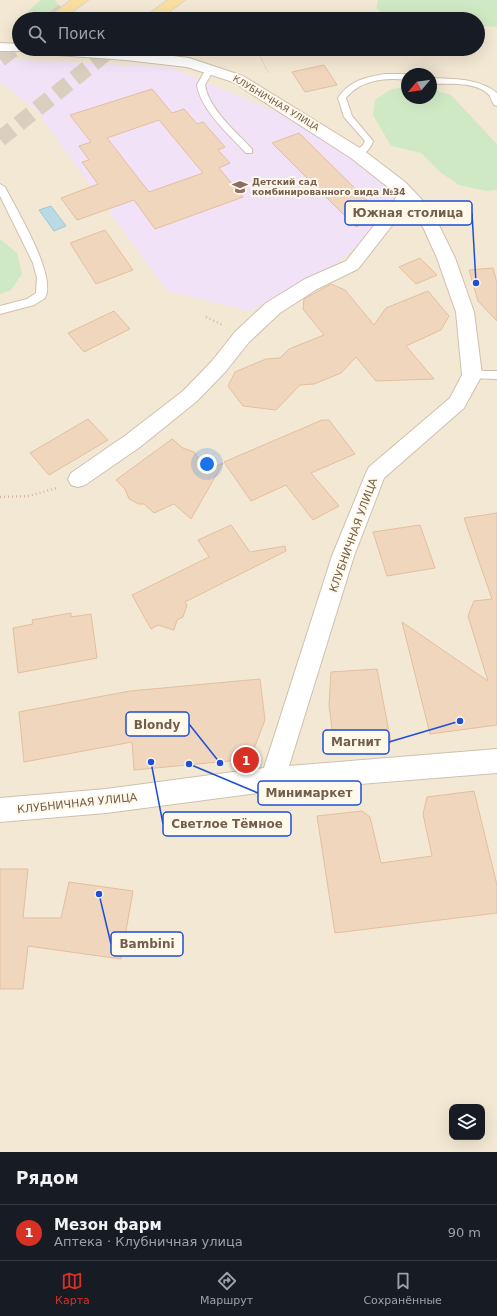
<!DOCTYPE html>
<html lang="ru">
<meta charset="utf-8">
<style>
body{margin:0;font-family:"DejaVu Sans",sans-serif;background:#242831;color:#f1f3f6}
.controls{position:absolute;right:12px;bottom:12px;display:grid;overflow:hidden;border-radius:8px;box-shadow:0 4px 16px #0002}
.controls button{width:36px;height:36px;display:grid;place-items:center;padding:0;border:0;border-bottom:1px solid #363941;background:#171b24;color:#f1f3f6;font:20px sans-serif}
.compass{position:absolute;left:401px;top:68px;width:36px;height:36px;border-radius:50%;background:#171b24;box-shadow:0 4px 16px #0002;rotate:241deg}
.you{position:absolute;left:207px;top:464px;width:14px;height:14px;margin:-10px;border:3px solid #fff;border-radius:50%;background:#1a73e8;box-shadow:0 0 0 6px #1a73e833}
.badge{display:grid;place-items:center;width:26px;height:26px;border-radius:50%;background:#d93025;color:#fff;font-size:13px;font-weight:700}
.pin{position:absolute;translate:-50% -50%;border:2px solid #fff;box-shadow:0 1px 4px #0006}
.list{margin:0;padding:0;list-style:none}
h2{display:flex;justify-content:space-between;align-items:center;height:52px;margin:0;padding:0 16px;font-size:17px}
h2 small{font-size:13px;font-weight:400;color:#9ea1a6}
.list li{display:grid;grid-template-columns:26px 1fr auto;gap:12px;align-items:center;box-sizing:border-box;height:56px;padding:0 16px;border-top:1px solid #363941}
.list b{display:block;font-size:15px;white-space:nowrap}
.list p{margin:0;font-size:13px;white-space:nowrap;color:#9ea1a6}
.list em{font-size:13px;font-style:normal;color:#9ea1a6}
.icon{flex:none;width:22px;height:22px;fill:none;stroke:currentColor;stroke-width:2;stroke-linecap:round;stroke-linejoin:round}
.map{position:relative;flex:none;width:497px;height:1152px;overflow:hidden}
.search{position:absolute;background:#171b24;box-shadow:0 4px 16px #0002;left:12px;right:12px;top:12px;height:44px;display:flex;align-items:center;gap:10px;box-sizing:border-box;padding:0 14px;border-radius:22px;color:#9ea1a6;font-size:15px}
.sheet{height:108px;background:#171b24}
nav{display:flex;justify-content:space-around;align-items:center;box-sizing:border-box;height:56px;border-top:1px solid #363941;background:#171b24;font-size:11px;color:#9ea1a6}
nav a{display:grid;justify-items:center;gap:2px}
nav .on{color:#d93025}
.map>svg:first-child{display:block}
.residential{fill:#f3e8d3;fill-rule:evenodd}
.education{fill:#f2e2f8}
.green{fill:#cfe9c4}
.water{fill:#badae5;stroke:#a0c9d6}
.building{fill:#f0d6bd;stroke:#e3bf9e;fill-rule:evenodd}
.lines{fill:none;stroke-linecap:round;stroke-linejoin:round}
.primary-tunnel{stroke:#dacfbe;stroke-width:16;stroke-dasharray:16 8;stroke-linecap:butt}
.service-casing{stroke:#cfc0ae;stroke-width:2}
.minor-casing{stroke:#cfc0ae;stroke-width:2}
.primary-casing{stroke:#dbd5d0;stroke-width:2}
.path-far1{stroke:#d5baa0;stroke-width:2;stroke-dasharray:0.5 2;stroke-linecap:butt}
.path{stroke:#d5baa0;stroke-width:2.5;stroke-dasharray:1 3;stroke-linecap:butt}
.service{fill:#fff;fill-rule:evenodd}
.minor{fill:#fff;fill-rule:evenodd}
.primary{fill:#f9e09f;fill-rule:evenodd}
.labels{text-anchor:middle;stroke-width:4;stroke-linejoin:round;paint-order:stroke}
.far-street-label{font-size:9px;fill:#745d4b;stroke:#fff9eb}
.far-education-label{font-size:9px;font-weight:bold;fill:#785e54;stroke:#fff9eb;text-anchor:start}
.street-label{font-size:11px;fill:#745d4b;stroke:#fff9eb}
.leader{fill:none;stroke:#1d4ed8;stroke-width:1.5}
.callout-dot{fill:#1d4ed8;stroke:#fff9eb;stroke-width:1.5}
.callout{fill:#fff9eb;stroke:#1d4ed8;stroke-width:1.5}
.callout-label{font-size:12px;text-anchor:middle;font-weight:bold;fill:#745d4b}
</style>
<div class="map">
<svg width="497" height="1152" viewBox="0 0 497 1152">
<rect width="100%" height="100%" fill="#fcf5e5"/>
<path class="residential" d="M0,0h378l-2,8 12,11h-369v30h459v-23l19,1v117l-46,-48 -20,-7v-15h-24v13l-16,2v57l30,7 19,19 47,19 10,-1v962h-497zM452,1107h30v30h-30z"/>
<path class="education" d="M0,59l169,8 107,44 74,45 51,41 -30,37 -41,35 -81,42 -82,-20 -131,-181 -36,-28z"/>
<path class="green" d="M41,0h14l5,8 15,11h-51l4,-8z
M378,0h119v27l-19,-1v-7h-90l-12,-11z
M407,87v11h24v-9l20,6 46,49v46l-10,1 -28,-6 -19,-13 -19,-19 -30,-7 -18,-31 2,-15 16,-11z
M0,239l17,14 5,21 -11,16 -11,4z"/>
<path class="water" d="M51,206l15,20 -12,5 -15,-21z"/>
<path class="building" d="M324,65l13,20 -32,7 -13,-20z
M152,89l20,24 12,-4 13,15 6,-2 22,25 -7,3 12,13 -11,5 24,29 -88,32 -21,-29 -57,20 -16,-22 37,-14 -16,-22 7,-2 -10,-14 12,-4 -21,-27zM159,120l44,53 -54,19 -42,-54z
M299,133l82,81 -3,3 -22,10 -84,-84z
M105,230l28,40 -37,14 -26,-41z
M420,258l17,17 -21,9 -17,-17z
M493,268l4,15v38l-19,-20 -9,-31z
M331,284l14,6 29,35 12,-17 42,-17 21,25 -8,14 -35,16 28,33 -58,2 -20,-24 -15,16 -27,11 -14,1 -24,25 -33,-4 -15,-20 7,-14 31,-13 14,-1 9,-9 35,-14 -21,-26 1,-10z
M114,311l16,18 -46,23 -16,-19z
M88,419l20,21 -59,35 -19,-22z
M322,420h7l26,34 -44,19 28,33 -26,14 -27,-35 -35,16 -27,-39z
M172,439l11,9 11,4 13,18 16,-7 -32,56 -17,-15 -20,9 -10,-9h-5l-10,-5 -4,-10 -9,-9z
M497,513v212l-67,9 -28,-112 86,59 -20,-65 6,-15 18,-2 -28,-81z
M231,525l19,27 35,-6 1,5 -101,51 2,3 -4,12 -6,3 -3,10 -16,-5 -7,4 -19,-34 77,-38 -11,-17z
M420,525l15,43 -48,8 -14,-44z
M71,613v4l20,-3 6,44 -79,15 -5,-45 20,-4 -1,-4z
M377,669l14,73 -5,7 -45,2 -7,-6 -5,-40 2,-33z
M260,679l5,41 -15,39 -116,11 -2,-28 -108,20 -5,-50 111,-21z
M474,791l23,94v28l-162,20 -18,-117 45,-5 8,6 11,46 51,-7 -9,-42 4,-17z
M0,869h28l-5,49h38l8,-36 64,9 -12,68 -93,-13 -5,43h-23z"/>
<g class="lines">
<path class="primary-tunnel" d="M54,19l10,-8
M0,59l19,-14
M0,139l111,-90"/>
<defs>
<path id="service" d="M207,67h3l4,2 -9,16c3,23 32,48 47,64v4h-6c-16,-17 -46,-44 -49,-68z
M385,74h22v6c-21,-3 -47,0 -61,18l6,18 21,25c-2,7 -10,17 -19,15v-4l9,-7 2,-4 -21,-24 -6,-19c11,-17 28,-21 47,-24z
M431,78c22,1 48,0 66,15v13l-3,-1c-2,-3 -3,-6 -4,-9 -12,-15 -42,-12 -59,-12z
M0,184l5,3c11,22 52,88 40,111l-11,7 -34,9v-8l27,-7 9,-6 1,-15 -4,-15 -33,-67z
M472,371h25v8l-29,-1 -1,-3z"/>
<path id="minor" d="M0,43l19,1v5l107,1 63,8 54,18 120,74 42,32 26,27 24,49 19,54 8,63 -18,33 -80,70 -30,78 -65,210 208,-17v24l-224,18 -167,22 -106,9v-24l106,-9 158,-21 68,-212 34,-83 3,-6 81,-69 12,-23 -6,-63 -19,-54 -19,-42 -10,-11 -50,64 -41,20 -37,24 -31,29 -23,29 -29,30 -57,46 -55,38 -7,2 -7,-2 -3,-6 3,-6 55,-38 57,-44 29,-30 23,-29 31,-29 39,-24 41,-18 52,-66 -47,-37 -118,-76 -46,-15 -61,-7 -96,-7 -6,-2h-24z"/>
<path id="primary" d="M71,0h17l-19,14h-10l-2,-3z
M168,0h17l-26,19h-17z"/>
</defs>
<use href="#service" class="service-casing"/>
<use href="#minor" class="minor-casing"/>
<use href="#primary" class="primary-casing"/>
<path class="path-far1" d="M257,49l11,24"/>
<path class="path" d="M206,317l15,7 2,-1
M0,497l29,-1 28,-8"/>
<use href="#service" class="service"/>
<use href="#minor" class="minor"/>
<use href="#primary" class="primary"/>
</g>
<defs>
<symbol id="school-bare" viewBox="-9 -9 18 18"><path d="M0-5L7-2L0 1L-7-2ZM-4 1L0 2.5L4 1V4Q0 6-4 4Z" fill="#8d6e63" stroke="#fff9eb" stroke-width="2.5" paint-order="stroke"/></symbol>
</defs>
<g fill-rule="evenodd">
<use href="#school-bare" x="229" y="176" width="22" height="22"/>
</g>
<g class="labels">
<g class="far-street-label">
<text transform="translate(276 103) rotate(31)" y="3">КЛУБНИЧНАЯ УЛИЦА</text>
</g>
<g class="far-education-label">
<text x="252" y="185">Детский сад<tspan x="252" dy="10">комбинированного вида №34</tspan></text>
</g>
<g class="street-label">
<text transform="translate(353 535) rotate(-70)" y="4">КЛУБНИЧНАЯ УЛИЦА</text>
<text transform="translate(77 803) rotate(-6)" y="4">КЛУБНИЧНАЯ УЛИЦА</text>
</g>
</g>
<path class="leader" d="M476 283L472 213M220 763L189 724M460 721L389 742M189 764L258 793M151 762L163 824M99 894L111 944"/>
<g class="callout-dot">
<circle cx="476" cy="283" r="4"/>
<circle cx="220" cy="763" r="4"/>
<circle cx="460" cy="721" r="4"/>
<circle cx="189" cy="764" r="4"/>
<circle cx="151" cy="762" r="4"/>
<circle cx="99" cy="894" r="4"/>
</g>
<g class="callout">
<rect x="345" y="201" width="127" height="24" rx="4"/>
<rect x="126" y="712" width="63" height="24" rx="4"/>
<rect x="323" y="730" width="66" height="24" rx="4"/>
<rect x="258" y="781" width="103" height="24" rx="4"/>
<rect x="163" y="812" width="128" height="24" rx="4"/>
<rect x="111" y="932" width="72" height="24" rx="4"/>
</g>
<g class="callout-label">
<text x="408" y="217">Южная столица</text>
<text x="157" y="729">Blondy</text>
<text x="356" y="746">Магнит</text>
<text x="309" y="797">Минимаркет</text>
<text x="227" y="828">Светлое Тёмное</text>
<text x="147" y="948">Bambini</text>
</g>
</svg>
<div class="controls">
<button><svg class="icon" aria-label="layers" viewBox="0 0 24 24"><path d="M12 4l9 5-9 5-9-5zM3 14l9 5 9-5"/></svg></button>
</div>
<svg class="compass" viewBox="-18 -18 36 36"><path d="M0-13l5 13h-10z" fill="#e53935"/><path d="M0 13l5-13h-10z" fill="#9ea1a6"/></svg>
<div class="you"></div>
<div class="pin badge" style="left:246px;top:760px">1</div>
<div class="search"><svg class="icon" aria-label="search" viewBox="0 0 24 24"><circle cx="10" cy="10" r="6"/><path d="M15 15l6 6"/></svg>Поиск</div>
</div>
<section class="sheet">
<h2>Рядом<small></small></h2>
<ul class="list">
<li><span class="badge">1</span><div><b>Мезон фарм</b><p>Аптека · Клубничная улица</p></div><em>90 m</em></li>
</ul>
</section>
<nav>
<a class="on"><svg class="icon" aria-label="map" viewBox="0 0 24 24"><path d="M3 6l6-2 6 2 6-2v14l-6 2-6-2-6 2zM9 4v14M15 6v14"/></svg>Карта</a>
<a><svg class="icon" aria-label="directions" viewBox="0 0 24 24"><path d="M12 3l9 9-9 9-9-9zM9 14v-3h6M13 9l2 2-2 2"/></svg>Маршрут</a>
<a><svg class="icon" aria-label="saved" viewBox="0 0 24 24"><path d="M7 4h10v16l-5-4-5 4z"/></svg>Сохранённые</a>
</nav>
